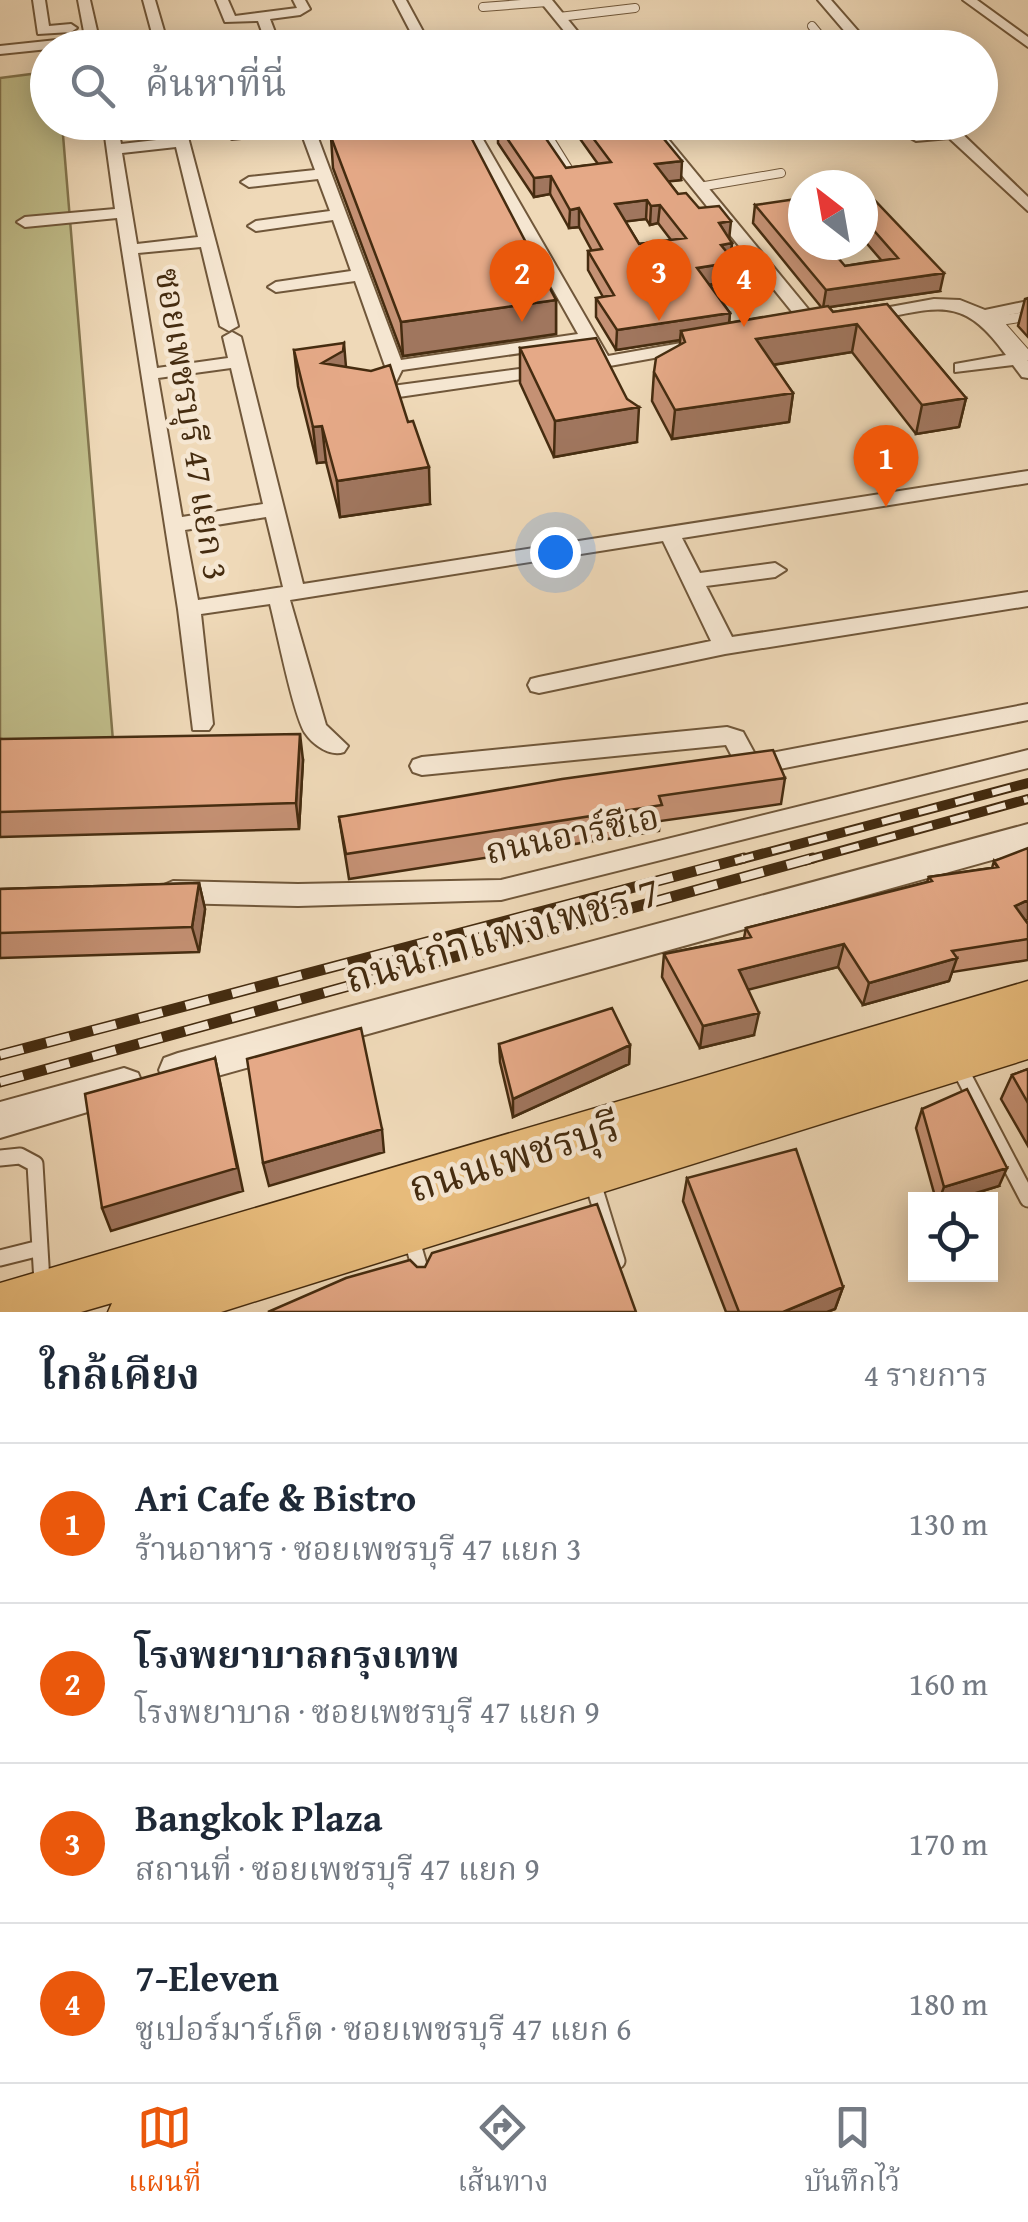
<!DOCTYPE html>
<html lang="th">
<meta charset="utf-8">
<style>
body{margin:0;font-family:"Gentium Book Plus","Noto Serif Thai",serif;background:#f2f2f3;color:#1f2937}
.controls{position:absolute;right:30px;bottom:30px;display:grid;overflow:hidden;border-radius:0px;box-shadow:0 5px 25px #0003}
.controls button{width:90px;height:90px;display:grid;place-items:center;padding:0;border:0;border-bottom:2px solid #e0e1e3;background:#fff;color:#1f2937;font:50px sans-serif}
.compass{position:absolute;left:788px;top:170px;width:90px;height:90px;border-radius:50%;background:#fff;box-shadow:0 5px 25px #0003;rotate:329deg}
.you{position:absolute;left:555px;top:552px;width:35px;height:35px;margin:-25px;border:8px solid #fff;border-radius:50%;background:#1a73e8;box-shadow:0 0 0 15px #1a73e833}
.badge{display:grid;place-items:center;width:65px;height:65px;border-radius:50%;background:#ea580c;color:#fff;font-size:32px;font-weight:700}
.pin{position:absolute;translate:-50% -82px;filter:drop-shadow(0 2px 5px #0008)}
.pin::after{content:'';position:absolute;top:52px;width:35px;height:30px;background:inherit;clip-path:polygon(0 0,100% 0,50% 100%)}
.list{margin:0;padding:0;list-style:none}
h2{display:flex;justify-content:space-between;align-items:center;height:130px;margin:0;padding:0 40px;font-size:42px}
h2 small{font-size:32px;font-weight:400;color:#747a83}
.list li{display:grid;grid-template-columns:65px 1fr auto;gap:30px;align-items:center;box-sizing:border-box;height:160px;padding:0 40px;border-top:2px solid #e0e1e3}
.list b{display:block;font-size:38px;white-space:nowrap}
.list p{margin:0;font-size:32px;white-space:nowrap;color:#747a83}
.list em{font-size:32px;font-style:normal;color:#747a83}
.icon{flex:none;width:55px;height:55px;fill:none;stroke:currentColor;stroke-width:2;stroke-linecap:round;stroke-linejoin:round}
.map{position:relative;flex:none;width:1028px;height:1312px;overflow:hidden}
.search{position:absolute;background:#fff;box-shadow:0 5px 25px #0003;left:30px;right:30px;top:30px;height:110px;display:flex;align-items:center;gap:25px;box-sizing:border-box;padding:0 35px;border-radius:55px;color:#747a83;font-size:38px}
.sheet{height:770px;background:#fff}
nav{display:flex;justify-content:space-around;align-items:center;box-sizing:border-box;height:140px;border-top:2px solid #e0e1e3;background:#fff;font-size:28px;color:#747a83}
nav a{display:grid;justify-items:center;gap:5px}
nav .on{color:#ea580c}
.map>svg:first-child{display:block}
.green{fill:#c0bd8a;stroke:#82744d;stroke-width:2.5}
.lines{fill:none;stroke-linecap:round;stroke-linejoin:round}
.service-far2-casing{stroke:#70573a;stroke-width:10}
.service-far1-casing{stroke:#70573a;stroke-width:11}
.service-casing{stroke:#70573a;stroke-width:19}
.minor-casing{stroke:#70573a;stroke-width:4}
.tertiary-casing{stroke:#70573a;stroke-width:4}
.primary-casing{stroke:#452c10;stroke-width:3}
.service-far2{stroke:#f5e6d1;stroke-width:8}
.service-far1{stroke:#f5e6d1;stroke-width:9}
.service{stroke:#f5e6d1;stroke-width:15}
.minor{fill:#f5e6d1;fill-rule:evenodd}
.tertiary{fill:#f5e6d1;fill-rule:evenodd}
.primary{fill:#e8bc7c;fill-rule:evenodd}
.rail-far1-casing{stroke:#452c10;stroke-width:10}
.rail-casing{stroke:#452c10;stroke-width:11}
.rail-far1{stroke:#f5e6d1;stroke-width:6;stroke-dasharray:19;stroke-linecap:butt}
.rail{stroke:#f5e6d1;stroke-width:8;stroke-dasharray:24;stroke-linecap:butt}
.wall{fill:#c59174;stroke:#452c10;stroke-width:2.5;fill-rule:evenodd}
.shaded-wall{fill:#a0765e;stroke:#452c10;stroke-width:2.5}
.building{fill:#e5a987;stroke:#452c10;stroke-width:2.5;fill-rule:evenodd}
.labels{text-anchor:middle;stroke-width:9;stroke-linejoin:round;paint-order:stroke}
.street-label{font-size:35px;fill:#452c10;stroke:#f5e6d1}
.near-street-label{font-size:42px;fill:#452c10;stroke:#f5e6d1}
</style>
<div class="map">
<svg width="1028" height="1312" viewBox="0 0 1028 1312">
<rect width="100%" height="100%" fill="#efd9b8"/>
<filter id="stains"><feTurbulence type="fractalNoise" baseFrequency=".002" numOctaves="4"/><feColorMatrix values="0 0 0 0 .2 0 0 0 0 .09 0 0 0 0 .02 0 0 0 .5 -.17"/></filter>
<radialGradient id="worn" r=".72"><stop offset=".6" stop-color="#630" stop-opacity="0"/><stop offset="1" stop-color="#630" stop-opacity=".3"/></radialGradient>
<path class="green" d="M47,72l1,50 14,1 52,630 -114,-4v-671z"/>
<g class="lines">
<defs>
<path id="service-far2" d="M483,7l64,-5
M559,17l76,-9
M812,26l18,22
M830,47l33,-4
M544,48l37,-5
M532,132l19,9 18,29
M473,136l36,-3
M699,187l82,-14"/>
<path id="service-far1" d="M1028,316l-31,5 31,35"/>
<path id="service" d="M960,1069l68,130
M0,1158l20,-2 15,8 7,118
M593,1183l24,78
M411,1237l12,42
M0,1258l40,-10"/>
<path id="minor" d="M33,0h12l4,26 22,-2 6,4 -6,4 -33,2z
M78,0h12l11,48 -14,-3 -87,9v-8l85,-9z
M143,0h12l14,48h-13z
M216,0h12l7,16 62,-8 -4,-8h12l5,9 -10,6 -30,4 11,29h-13l-10,-27 -33,1z
M394,0h12l26,48h-13z
M539,0h13l39,48h-13z
M818,0h13l42,48h-14z
M963,0h14l51,37v10z
M103,122h14l4,22 53,-6 -4,-16h14l54,204 -9,5 -9,-5 -19,-79 -63,6 19,115 71,-10 -5,-21 9,-5 9,5 62,247 725,-113v12l-346,55 18,35 75,-10 11,7 -11,7 -69,9 26,51 296,-45v14l-303,48 -186,39 -8,-2 -3,-6 3,-6 8,-2 172,-36 -48,-100 -373,59 36,125 22,21 -4,6c-14,5 -31,-7 -39,-19 -12,-20 -28,-102 -35,-129l-69,10 12,110 -4,6h-16l-15,-121 -61,-391 -92,9 -8,-5 8,-5 90,-8zM176,147l22,90 -61,7 -15,-91zM231,368l32,136 -81,13 -24,-139zM266,517l17,70 -85,13 -13,-70z
M298,122h14l89,238 177,-26 -119,-212h14l135,234 90,-16 9,5 -9,5 -116,21 -9,-5 19,-7 -8,-15 -182,26 -6,12h-12l-3,-4 4,-12 -30,-85 -79,11 -8,-5 8,-5 75,-11 -18,-51 -77,11 -8,-5 8,-5 74,-10 -12,-32 -69,8 -8,-5 8,-5 66,-7 -14,-38 -69,7 -7,-4 7,-4z
M639,122h15l164,199v8h-12z
M934,122h16l78,75v14l-79,-73 -33,3 -7,-4 32,-7z
M934,299l26,1 25,10 43,-9v10l-33,7 33,43v17l-6,-1 -9,-12 -58,7v-8l51,-9c-45,-63 -70,-46 -138,-34l-9,-5 9,-5z
M550,365l6,1v8l-164,24 -9,-6 9,-6z
M1028,704v16l-279,55 -9,-3 -14,-27 -304,30 -9,-3 -3,-6 3,-6 9,-3 305,-30 16,5 13,24z
M1028,750v18l-527,132 -203,6 -125,-3 -9,-4 -4,-7 4,-7 9,-4 125,3 203,-4z"/>
<path id="tertiary" d="M1028,824v26l-850,237 -14,-5 -5,-12 5,-12 14,-5z
M124,1068l14,5 5,12 -5,12 -138,41v-36z"/>
<path id="primary" d="M1028,981v78l-807,253h-113l4,-9 -31,9h-81v-29z"/>
</defs>
<use href="#service-far2" class="service-far2-casing"/>
<use href="#service-far1" class="service-far1-casing"/>
<use href="#service" class="service-casing"/>
<use href="#minor" class="minor-casing"/>
<use href="#tertiary" class="tertiary-casing"/>
<use href="#primary" class="primary-casing"/>
<use href="#service-far2" class="service-far2"/>
<use href="#service-far1" class="service-far1"/>
<use href="#service" class="service"/>
<use href="#minor" class="minor"/>
<use href="#tertiary" class="tertiary"/>
<use href="#primary" class="primary"/>
<defs>
<path id="rail-far1" d="M735,861l293,-78
M804,861l224,-62"/>
<path id="rail" d="M0,1055l744,-197
M0,1082l813,-224"/>
</defs>
<use href="#rail-far1" class="rail-far1-casing"/>
<use href="#rail" class="rail-casing"/>
<use href="#rail-far1" class="rail-far1"/>
<use href="#rail" class="rail"/>
</g>
<path class="wall" d="M568,122h82l31,58 -13,1 10,13 21,14 33,35 -2,13 5,6 -3,19 -22,4 20,28 -1,10 93,-15 -69,-85 2,-18 48,40 42,21 36,-6 -18,-21v-50l77,102 -111,16 4,5 54,-8 79,94 -7,29 -43,7 -64,-82 -79,13 20,28 -4,29 -117,17 -20,-38 2,-29 26,-27v-5l-64,10 -20,-33v-19l7,-1 -15,-27v-19h4l-13,-24 -10,1 -19,-34 -16,3 -36,-54v-18l68,43 32,-4zM646,219l4,6 8,-2 13,17 -32,4 -14,-23z
M331,137l225,163v34l-153,22 -70,-188z
M1028,298v39l-10,-11 7,-27z
M520,348l107,51 10,43 -83,15 -34,-74z
M294,350l52,17 84,137 -90,13 -14,-55 -9,1 -19,-77z
M0,739l303,21 -4,69 -299,8z
M785,778l-4,26 -121,17 -1,10 -310,48 -10,-62z
M994,861l34,63v36l-76,12 -3,9 -86,24 -25,-38 -90,22 6,46 -54,13 -38,-71 2,-23 80,-16 2,-10 181,-46 2,-5 63,-9z
M199,883l6,26 -6,43 -199,6v-69z
M499,1044l131,1 -1,19 -116,53 -13,-55z
M1028,1069v77l-27,-47 11,-24z
M922,1109l77,77 -46,14h-17l-20,-72z
M687,1178l156,109 -8,22 -8,3h-101l-43,-111z"/>
<path class="shaded-wall" d="M682,161l-1,19 -27,3 1,-19z
M551,176l-1,18 -16,3v-19z
M647,200l-1,19 -32,4 1,-19z
M660,205l-2,18 -8,2 1,-19z
M579,208v19l-10,1 1,-18z
M731,221l-2,19 -10,-17z
M732,243l-2,19 -9,-17z
M735,262l-3,19 -37,6 2,-19z
M944,273l-4,18 -117,17 3,-18z
M556,300v34l-153,22 -2,-34z
M730,313l-2,20 -47,-2 -1,9 -64,10 1,-20z
M857,324l-5,28 -100,16 4,-29z
M344,343l3,36 -25,-16z
M793,393l-4,29 -117,17 3,-29z
M966,398l-7,29 -43,7 6,-29z
M639,407l-2,35 -83,15 1,-36z
M322,426l4,36 -9,1 -4,-36z
M429,467l1,37 -90,13 -3,-36z
M300,734l3,26 -4,69 -3,-26z
M199,883l6,26 -6,43 -7,-25z
M1028,900v19l-21,9 8,-22z
M844,944l-6,23 -103,26 4,-23z
M957,958l-8,23 -86,24 6,-22z
M759,1013l-5,22 -54,13 3,-22z
M630,1045l-1,19 -116,53v-18z
M215,1058l28,133 -132,40 -9,-23z
M382,1129l2,23 -115,34 -6,-23z
M1007,1168l-8,18 -46,14h-14l5,-13z
M843,1287l-8,22 -8,3h-44z"/>
<path class="building" d="M463,122l93,178 -155,22 -70,-185z
M581,122h69l32,39 -27,3 23,30 8,-1 13,15 20,-2 12,15 -12,2 13,20 -11,2 14,17 -38,6 33,45 -113,17 -21,-32 18,-3 -26,-44 14,-2 -23,-41 -9,2 -19,-34 -17,2 -36,-53 38,-1 30,44 45,-6zM647,200l4,6 9,-1 26,33 -47,6 -24,-40z
M863,189h1l80,84 -118,17 -71,-85 48,-7v47h24l18,21 53,-8 -35,-40z
M887,304l79,94 -44,7 -65,-81 -101,15 37,54 -118,17 -21,-38 2,-14 29,-16 -4,-11 147,-25 5,6z
M596,338l31,61 12,8 -84,14 -35,-73z
M344,343l-1,8 -21,12 49,8 19,-6 18,57 5,-1 16,46 -92,14 -15,-55 -9,1 -19,-77z
M300,734l-4,69 -296,9v-73z
M773,750l12,28 -126,18 3,9 -316,49 -7,-37 223,-38z
M1028,848v52l-13,6 13,18v15l-76,12 5,7 -88,25 -25,-39 -105,26 20,43 -56,13 -39,-72 87,-17 -5,-9 186,-47 -3,-4 69,-10 -4,-6z
M199,883l-7,44 -192,6v-44z
M612,1008l18,37 -117,54 -14,-55z
M361,1028l21,101 -119,34 -16,-104z
M215,1058l22,110 -135,40 -17,-114z
M1028,1069v34l-16,-28z
M967,1089l40,79 -63,19 -22,-78z
M796,1149l47,138 -60,25h-44l-52,-134z
M597,1204l39,108h-368l78,-34 64,-18 7,7h8l7,-14z"/>
<g class="labels">
<g class="street-label">
<text transform="translate(192 424) rotate(81)" y="12">ซอยเพชรบุรี 47 แยก 3</text>
<text transform="translate(572 834) rotate(-12)" y="12">ถนนอาร์ซีเอ</text>
</g>
<g class="near-street-label">
<text transform="translate(502 934) rotate(-16)" y="15">ถนนกำแพงเพชร 7</text>
<text transform="translate(514 1156) rotate(-17)" y="15">ถนนเพชรบุรี</text>
</g>
</g>
<rect width="100%" height="100%" filter="url(#stains)"/>
<rect width="100%" height="100%" fill="url(#worn)"/>
</svg>
<div class="controls">
<button><svg class="icon" aria-label="locate" viewBox="0 0 24 24"><circle cx="12" cy="12" r="6"/><path d="M12 2v4M12 18v4M2 12h4M18 12h4"/></svg></button>
</div>
<svg class="compass" viewBox="-18 -18 36 36"><path d="M0-13l5 13h-10z" fill="#e53935"/><path d="M0 13l5-13h-10z" fill="#747a83"/></svg>
<div class="you"></div>
<div class="pin badge" style="left:886px;top:507px">1</div>
<div class="pin badge" style="left:522px;top:322px">2</div>
<div class="pin badge" style="left:659px;top:321px">3</div>
<div class="pin badge" style="left:744px;top:327px">4</div>
<div class="search"><svg class="icon" aria-label="search" viewBox="0 0 24 24"><circle cx="10" cy="10" r="6"/><path d="M15 15l6 6"/></svg>ค้นหาที่นี่</div>
</div>
<section class="sheet">
<h2>ใกล้เคียง<small>4 รายการ</small></h2>
<ul class="list">
<li><span class="badge">1</span><div><b>Ari Cafe &amp; Bistro</b><p>ร้านอาหาร · ซอยเพชรบุรี 47 แยก 3</p></div><em>130 m</em></li>
<li><span class="badge">2</span><div><b>โรงพยาบาลกรุงเทพ</b><p>โรงพยาบาล · ซอยเพชรบุรี 47 แยก 9</p></div><em>160 m</em></li>
<li><span class="badge">3</span><div><b>Bangkok Plaza</b><p>สถานที่ · ซอยเพชรบุรี 47 แยก 9</p></div><em>170 m</em></li>
<li><span class="badge">4</span><div><b>7-Eleven</b><p>ซูเปอร์มาร์เก็ต · ซอยเพชรบุรี 47 แยก 6</p></div><em>180 m</em></li>
</ul>
</section>
<nav>
<a class="on"><svg class="icon" aria-label="map" viewBox="0 0 24 24"><path d="M3 6l6-2 6 2 6-2v14l-6 2-6-2-6 2zM9 4v14M15 6v14"/></svg>แผนที่</a>
<a><svg class="icon" aria-label="directions" viewBox="0 0 24 24"><path d="M12 3l9 9-9 9-9-9zM9 14v-3h6M13 9l2 2-2 2"/></svg>เส้นทาง</a>
<a><svg class="icon" aria-label="saved" viewBox="0 0 24 24"><path d="M7 4h10v16l-5-4-5 4z"/></svg>บันทึกไว้</a>
</nav>
